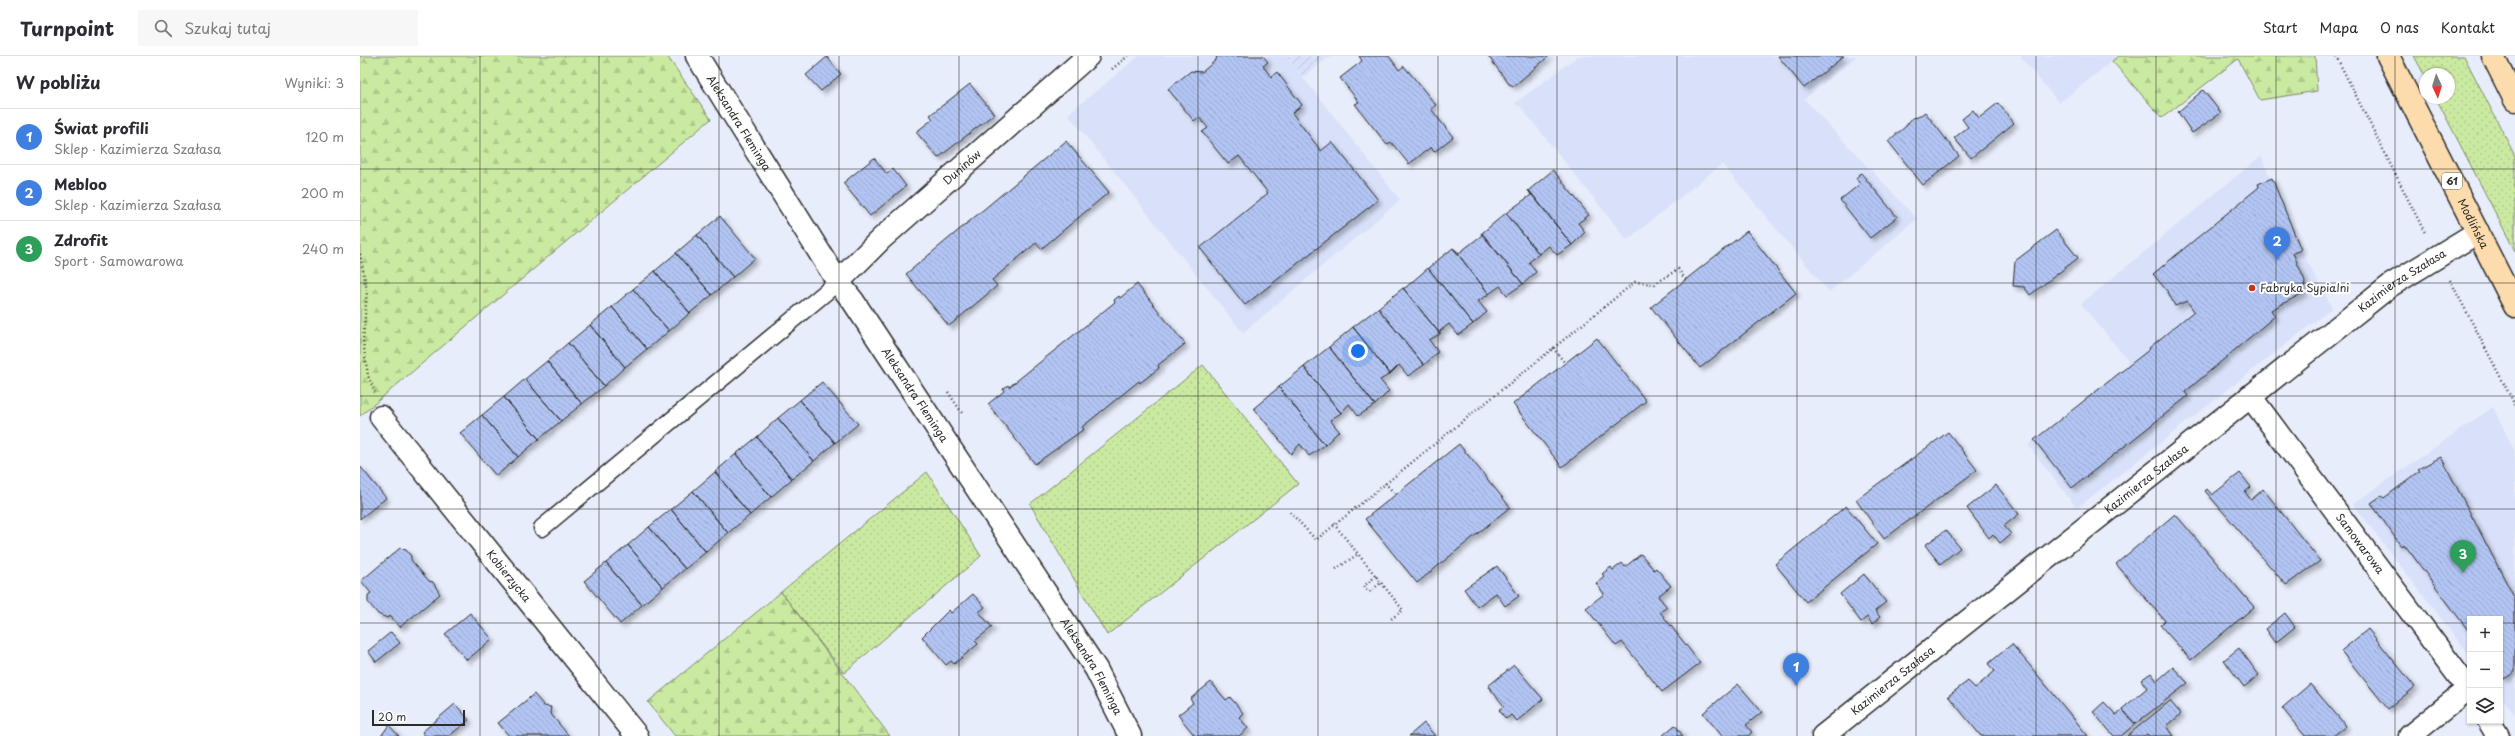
<!DOCTYPE html>
<html lang="pl">
<meta charset="utf-8">
<style>
body{margin:0;font-family:"Playpen Sans",sans-serif;background:#f7f7f7;color:#2b2b33}
.controls{position:absolute;right:12px;bottom:12px;display:grid;overflow:hidden;border-radius:0px;box-shadow:0 1px 3px #0004}
.controls button{width:36px;height:36px;display:grid;place-items:center;padding:0;border:0;border-bottom:1px solid #e1e1e2;background:#fff;color:#2b2b33;font:20px sans-serif}
.compass{position:absolute;left:2059px;top:12px;width:36px;height:36px;border-radius:50%;background:#fff;box-shadow:0 1px 3px #0004;rotate:176deg}
.scale{position:absolute;left:12px;bottom:10px;width:93px;box-sizing:border-box;padding-left:4px;border:2px solid #2b2b2b;border-top:0;font-size:11px;line-height:14px;white-space:nowrap;color:#2b2b2b;-webkit-text-stroke:3px #fff;paint-order:stroke}
.you{position:absolute;left:998px;top:295px;width:14px;height:14px;margin:-10px;border:3px solid #fff;border-radius:50%;background:#1a73e8;box-shadow:0 0 0 6px #1a73e833}
.badge{display:grid;place-items:center;width:26px;height:26px;border-radius:50%;background:#0f766e;color:#fff;font-size:13px;font-weight:700}
.pin{position:absolute;translate:-50% -33px;filter:drop-shadow(0 1px 2px #0008)}
.pin::after{content:'';position:absolute;top:21px;width:14px;height:12px;background:inherit;clip-path:polygon(0 0,100% 0,50% 100%)}
.list{margin:0;padding:0;list-style:none}
h2{display:flex;justify-content:space-between;align-items:center;height:52px;margin:0;padding:0 16px;font-size:17px}
h2 small{font-size:13px;font-weight:400;color:#7c7c81}
.list li{display:grid;grid-template-columns:26px 1fr auto;gap:12px;align-items:center;box-sizing:border-box;height:56px;padding:0 16px;border-top:1px solid #e1e1e2}
.list b{display:block;font-size:15px;white-space:nowrap}
.list p{margin:0;font-size:13px;white-space:nowrap;color:#7c7c81}
.list em{font-size:13px;font-style:normal;color:#7c7c81}
.icon{flex:none;width:22px;height:22px;fill:none;stroke:currentColor;stroke-width:2;stroke-linecap:round;stroke-linejoin:round}
.map{position:relative;flex:none;width:2155px;height:680px;overflow:hidden}
header{display:flex;align-items:center;gap:24px;box-sizing:border-box;height:56px;padding:0 20px;background:#fff;border-bottom:1px solid #e1e1e2}
header strong{font-size:19px}
nav{display:flex;gap:22px;margin-inline-start:auto;font-size:14px}
.search{width:280px;height:36px;background:#f7f7f7;display:flex;align-items:center;gap:10px;box-sizing:border-box;padding:0 14px;border-radius:0px;color:#7c7c81;font-size:15px}
main{display:flex}
aside{flex:1;background:#fff}
.map>svg:first-child{display:block}
.built{fill:#d8e1f9}
.industrial{fill:url(#industrial-furrows)}
.grass{fill:url(#grass-dots);stroke:#7b8a66}
.forest{fill:url(#forest-firs);stroke:#7b8a66}
.building{fill:url(#building-back-hatch);stroke:#2b2b2b;filter:url(#shadow)}
.lines{fill:none;stroke-linecap:round;stroke-linejoin:round}
.service-casing{stroke:#2b2b2b;stroke-width:19}
.minor-casing{stroke:#2b2b2b;stroke-width:25}
.primary-casing{stroke:#2b2b2b;stroke-width:25}
.path{stroke:#2b2b2b;stroke-width:2.5;stroke-dasharray:1 3;stroke-linecap:butt}
.service{stroke:#fff;stroke-width:16}
.minor{stroke:#fff;stroke-width:22}
.primary{stroke:#fcdcac;stroke-width:22}
.grid{fill:none;stroke:#2b2b2b;stroke-width:1;stroke-opacity:0.55}
.poi-dot{fill:#c8321e;stroke:#fff;stroke-width:1.5}
.labels{text-anchor:middle;stroke-width:4;stroke-linejoin:round;paint-order:stroke}
.shield{fill:#fff;stroke:#6b6b6b;stroke-width:1}
.shield-label{font-size:10px;font-weight:bold;fill:#2b2b2b}
.street-label{font-size:11px;fill:#2b2b2b;stroke:#fff}
.poi-label{font-size:11px;fill:#2b2b2b;stroke:#fff;text-anchor:start}
</style>
<header>
<strong>Turnpoint</strong>
<div class="search"><svg class="icon" aria-label="search" viewBox="0 0 24 24"><circle cx="10" cy="10" r="6"/><path d="M15 15l6 6"/></svg>Szukaj tutaj</div>
<nav><a>Start</a><a>Mapa</a><a>O nas</a><a>Kontakt</a></nav>
</header>
<main>
<aside>
<h2>W pobliżu<small>Wyniki: 3</small></h2>
<ul class="list">
<li><span class="badge" style="background:#3f7fe0">1</span><div><b>Świat profili</b><p>Sklep · Kazimierza Szałasa</p></div><em>120 m</em></li>
<li><span class="badge" style="background:#3f7fe0">2</span><div><b>Mebloo</b><p>Sklep · Kazimierza Szałasa</p></div><em>200 m</em></li>
<li><span class="badge" style="background:#2e9e5b">3</span><div><b>Zdrofit</b><p>Sport · Samowarowa</p></div><em>240 m</em></li>
</ul>
</aside>
<div class="map">
<svg width="2155" height="680" viewBox="0 0 2155 680">
<defs>
<pattern id="industrial-furrows" width="10" height="10" patternUnits="userSpaceOnUse"><rect width="10" height="10" fill="#d8e1f9"/><path d="M-1 1l2-2M0 10L10 0M9 11l2-2" fill="none" stroke="#bac1d6"/></pattern>
<pattern id="grass-dots" width="8" height="8" patternUnits="userSpaceOnUse"><rect width="8" height="8" fill="#cbeaa1"/><path d="M2 2h.1M6 6h.1" fill="none" stroke="#aec98b" stroke-width="1.8" stroke-linecap="round"/></pattern>
<pattern id="forest-firs" width="22" height="20" patternUnits="userSpaceOnUse"><rect width="22" height="20" fill="#cbeaa1"/><path d="M5 1l3.5 6h-7zM16 11l3.5 6h-7z" fill="#aec98b"/></pattern>
<pattern id="building-back-hatch" width="6" height="6" patternUnits="userSpaceOnUse"><rect width="6" height="6" fill="#b2c4f3"/><path d="M-1 5l2 2M0 0l6 6M5-1l2 2" fill="none" stroke="#99a9d0"/></pattern>
<filter id="shadow"><feDropShadow dx="3.5" dy="3.5" stdDeviation="2" flood-color="#0004"/></filter>
</defs>
<rect width="100%" height="100%" fill="#e8edfb"/>
<filter id="ink" filterUnits="userSpaceOnUse"><feTurbulence type="fractalNoise" baseFrequency=".025" numOctaves="2"/><feDisplacementMap in="SourceGraphic" scale="8" xChannelSelector="R" yChannelSelector="G"/><feConvolveMatrix kernelMatrix="1 2 1 2 8 2 1 2 1" color-interpolation-filters="sRGB"/></filter>
<g filter="url(#ink)">
<path class="built" d="M779,0h147l114,144 -157,133 -175,-219z
M1218,0h279l-53,43 113,120 -88,73 -107,-128 -95,76 -107,-134 -6,-2z
M1660,0h99l-60,47z
M1901,100l40,94 31,58 -255,200 -49,-63 99,-77v-9l-46,-55z
M2133,351l22,45v263l-15,-20v-76h-30v37l-117,-152z"/>
<path class="industrial" d="M926,0h44l-27,21z"/>
<path class="grass" d="M2054,0h50l51,100v95l-79,-153h13v-24h-24v2z
M843,309l95,119 -191,151 -77,-131z
M567,416l54,84 -137,117 -63,-81z"/>
<path class="forest" d="M0,0h307l44,63 -351,297z
M1759,0h196l2,35 -57,9 -22,-41 -76,59 -50,-57z
M421,536l109,144h-215l-27,-34z"/>
<path class="building" d="M857,0h46l5,6 -5,4 8,11 6,-5 25,33 -10,8 29,38 11,-9 46,58 -133,105 -45,-57 68,-55 -29,-37 -11,8 -26,-32 6,-4 -9,-11 -5,4 -26,-32 23,-18 11,1 14,-12z
M999,0h30l10,14 5,-4 32,39 -5,4 22,28 -19,15 -3,-5 -22,17 -18,-22 -4,3 -32,-41 4,-2 -19,-24 22,-17z
M1128,0h61l-35,30 -5,-2z
M1418,0h66l-40,32z
M467,1l14,17 -20,17 -15,-16z
M610,28l24,30 -56,44 -22,-26 17,-13 -3,-4z
M1843,34l18,23 -29,20 -14,-21z
M1638,47l16,20 -43,35 -17,-20 14,-11 -6,-8 11,-9 6,8z
M1565,56l34,44 -36,29 -35,-44 17,-14 7,-9 6,-1z
M706,85l43,51 -68,57 -5,-6 -44,37 5,6 -48,40 -43,-52z
M514,102l13,16 6,-5 13,17 -36,30 -27,-33z
M1193,114l36,45 -11,8 7,9 -13,13 -43,-55z
M1501,117l36,44 -27,21 -30,-38 20,-16 -4,-6z
M1912,122l29,72 -8,3 12,28 -2,12 -32,17 4,6 -90,76 3,4 -116,92 -38,-48 116,-91 -1,-1 45,-37 -7,-10 -12,5 -7,-14 -15,-18 106,-87 -1,-3z
M1168,134l44,55 -15,10 -8,-9 -10,8 -33,-41 25,-18z
M1146,157l33,41 -10,8 7,10 -13,12 -41,-51z
M360,160l35,42 -22,19 -36,-42z
M1696,174l22,28 -48,37 -6,-8 -11,-1 2,-25z
M1387,175l49,62 -96,75 -49,-61z
M1121,177l42,51 -16,11 -7,-9 -11,8 -36,-46 6,5 23,-18z
M337,179l36,42 -21,18 -36,-42z
M1093,192l36,46 -11,7 9,11 -14,12 -45,-56z
M316,197l36,42 -22,18 -35,-42z
M1068,212l45,56 -15,11 -9,-11 -9,7v3l-37,-46h2z
M295,215l35,42 -21,18 -36,-42z
M777,228l48,60 -27,21 1,3 -19,15 -1,-2 -57,46 2,2 -49,35 -47,-60 16,-13 -1,-2 5,-4 1,2 106,-85 -1,-2 5,-4 1,2z
M1043,232l37,46 -11,6 9,12 -14,13 -46,-57z
M273,233l36,42 -22,18 -35,-42z
M252,251l35,42 -22,18 -35,-42z
M1018,252l46,57 -16,11 -9,-11 -9,9 -37,-47z
M230,269l35,42 -21,19 -36,-43z
M993,271l37,47 -10,6 9,11 -14,14 -46,-58z
M1237,282l49,63 -84,66 -49,-63z
M208,287l36,43 -22,18 -35,-43z
M969,291l46,58 -17,11 -9,-12 -8,9 -37,-46z
M187,305l35,43 -21,17 -36,-42z
M944,311l37,46 -11,7 9,11 -14,14 -46,-58z
M165,323l36,42 -22,18 -35,-42z
M462,326l36,42 -23,19 -35,-43z
M919,331l46,58 -16,11 -9,-12 -9,10 -37,-46z
M144,341l35,42 -21,18 -36,-42z
M440,344l35,43 -21,18 -36,-43z
M122,359l36,42 -22,19 -36,-43z
M418,362l36,43 -22,18 -35,-42z
M1588,376l29,38 -93,69 -28,-39z
M397,381l35,42 -21,18 -35,-43z
M1099,388l51,63 -93,76 -52,-64z
M376,398l35,43 -21,18 -35,-43z
M2081,401l74,142v73l-11,7 -4,-5v-55h-30v14l-66,-89 -3,2 -30,-43 10,-7 3,2 36,-27 -2,-2z
M0,410l26,32 -26,21z
M355,416l35,43 -22,18 -35,-42z
M1880,417l11,14 -6,5 6,8 12,-11 57,72 -34,24 -81,-94 2,-2 5,6z
M1636,429l23,29 -15,12 7,8 -11,9 -7,-9 -4,4 -22,-30z
M333,435l35,42 -22,19 -35,-43z
M1486,450l31,38 -71,58 -31,-38z
M311,453l35,43 -21,17 -36,-42z
M1815,458l79,93 -63,53 -31,-35 5,-4 -49,-57z
M289,471l36,42 -22,18 -35,-42z
M1586,474l14,18 -20,16 -15,-19z
M268,489l35,42 -21,18 -36,-42z
M40,492l6,2 5,6v4l18,21 4,1 7,12 -40,33 -10,-11 -3,2 -9,-4 -10,-12v-7l3,-2 -10,-12z
M1281,498l13,16 2,-2 15,18 -13,10 9,11 -7,5 40,51 -38,29 -40,-50 -6,4 -30,-38 18,-14 -8,-11 8,-7 -2,-2 9,-7 2,3 9,-7 3,4z
M246,507l36,42 -22,19 -36,-43z
M1137,510l22,30 -14,10 -9,-13 -19,14 -13,-18z
M1504,518l22,28 -11,9 5,6 -8,7 -5,-7 -6,5 -21,-28z
M613,538l12,13 -6,5 13,15 -17,14 3,3 -24,20 -3,-3 -5,4 -24,-28 27,-27 2,3z
M110,557l22,26 -25,21 -22,-26z
M1925,557l10,14 -20,16 -10,-14z
M2008,573l47,58 -27,22 -47,-58z
M31,576l9,11 -24,19 -8,-11z
M1652,588l76,92h-107l-33,-40 20,-15 7,7 20,-17 -7,-7z
M1879,592l20,27 -15,12 -20,-27z
M1154,609l29,34 -26,22 -6,-6 -5,4 -7,-9 5,-4 -16,-20z
M1813,611l15,16 -53,41 -13,-15 25,-21 -6,-8 10,-7 6,8z
M851,626l15,18 4,-3 13,16 -4,4 9,11 -9,8h-44l-17,-21 15,-12 -3,-4z
M1378,628l24,28 -16,13 6,7 -4,4h-26l-19,-23z
M1950,628l36,42 -13,10h-28l-23,-28z
M174,638l10,12 7,1 -1,6 19,23h-60l-11,-13z
M1810,645l11,13 -14,12 7,10h-26l-1,-2 -3,2h-17z
M1744,646l12,13 7,-5 12,14 -14,12h-7l-21,-24z
M95,648l14,16 -20,16h-24l-3,-4z
M1064,667l11,13h-26z
M29,669l10,11h-18z
M1315,669l8,11h-21z"/>
<g class="lines">
<defs>
<path id="service" d="M182,472l296,-246"/>
<g id="minor">
<path id="s1" d="M337,0l141,226 15,19 243,368 34,67"/>
<path id="s2" d="M478,226l43,-43 207,-183"/>
<path id="s3" d="M1890,340l220,295"/>
<path id="s4" d="M21,361l256,319"/>
<path d="M2129,665l9,15"/>
<path id="s5" d="M1463,680l568,-451 87,-53"/>
<path d="M2050,680l58,-47"/>
</g>
<g id="primary">
<path id="s6" d="M2028,0l127,250"/>
<path d="M2133,0l22,44"/>
</g>
</defs>
<use href="#service" class="service-casing"/>
<use href="#minor" class="minor-casing"/>
<use href="#primary" class="primary-casing"/>
<path class="path" d="M1976,0l89,177
M752,13l16,-13
M0,198l7,37 -4,50 5,35 7,16
M2090,224l65,125
M1193,292l12,15
M588,336l14,21
M1025,427l11,12
M930,456l26,28 319,-258 20,2 23,-15 8,11
M974,468l69,86 -12,9
M976,513l22,-15
M1016,520l-12,10 5,6 12,-9"/>
<use href="#service" class="service"/>
<use href="#minor" class="minor"/>
<use href="#primary" class="primary"/>
</g>
</g>
<path class="grid" d="M120,0v680M239,0v680M359,0v680M479,0v680M599,0v680M718,0v680M838,0v680M958,0v680M1078,0v680M1197,0v680M1317,0v680M1437,0v680M1556,0v680M1676,0v680M1796,0v680M1916,0v680M2035,0v680M0,113h2155M0,227h2155M0,340h2155M0,453h2155M0,567h2110M2140,567h15"/>
<circle class="poi-dot" cx="1892" cy="232" r="4"/>
<g class="labels">
<rect class="shield" x="2082" y="117" width="20" height="16" rx="3"/>
<g class="shield-label">
<text x="2092" y="129">61</text>
</g>
<g class="street-label">
<text dy="4" stroke="none"><textPath href="#s1" startOffset="79">Aleksandra Fleminga</textPath></text>
<text dy="4" stroke="none"><textPath href="#s2" startOffset="169">Duninów</textPath></text>
<text dy="4" stroke="none"><textPath href="#s6" startOffset="188">Modlińska</textPath></text>
<text dy="4" stroke="none"><textPath href="#s5" startOffset="737">Kazimierza Szałasa</textPath></text>
<text dy="4" stroke="none"><textPath href="#s1" startOffset="403">Aleksandra Fleminga</textPath></text>
<text dy="4" stroke="none"><textPath href="#s5" startOffset="413">Kazimierza Szałasa</textPath></text>
<text dy="4" stroke="none"><textPath href="#s3" startOffset="184">Samowarowa</textPath></text>
<text dy="4" stroke="none"><textPath href="#s4" startOffset="204">Kobierzycka</textPath></text>
<text dy="4" stroke="none"><textPath href="#s1" startOffset="727">Aleksandra Fleminga</textPath></text>
<text dy="4" stroke="none"><textPath href="#s5" startOffset="89">Kazimierza Szałasa</textPath></text>
</g>
<g class="poi-label">
<text x="1900" y="236">Fabryka Sypialni</text>
</g>
</g>
</svg>
<div class="controls">
<button>+</button>
<button>−</button>
<button><svg class="icon" aria-label="layers" viewBox="0 0 24 24"><path d="M12 4l9 5-9 5-9-5zM3 14l9 5 9-5"/></svg></button>
</div>
<svg class="compass" viewBox="-18 -18 36 36"><path d="M0-13l5 13h-10z" fill="#e53935"/><path d="M0 13l5-13h-10z" fill="#7c7c81"/></svg>
<div class="scale">20 m</div>
<div class="you"></div>
<div class="pin badge" style="left:1436px;top:630px;background:#3f7fe0">1</div>
<div class="pin badge" style="left:1917px;top:204px;background:#3f7fe0">2</div>
<div class="pin badge" style="left:2103px;top:517px;background:#2e9e5b">3</div>
</div>
</main>
